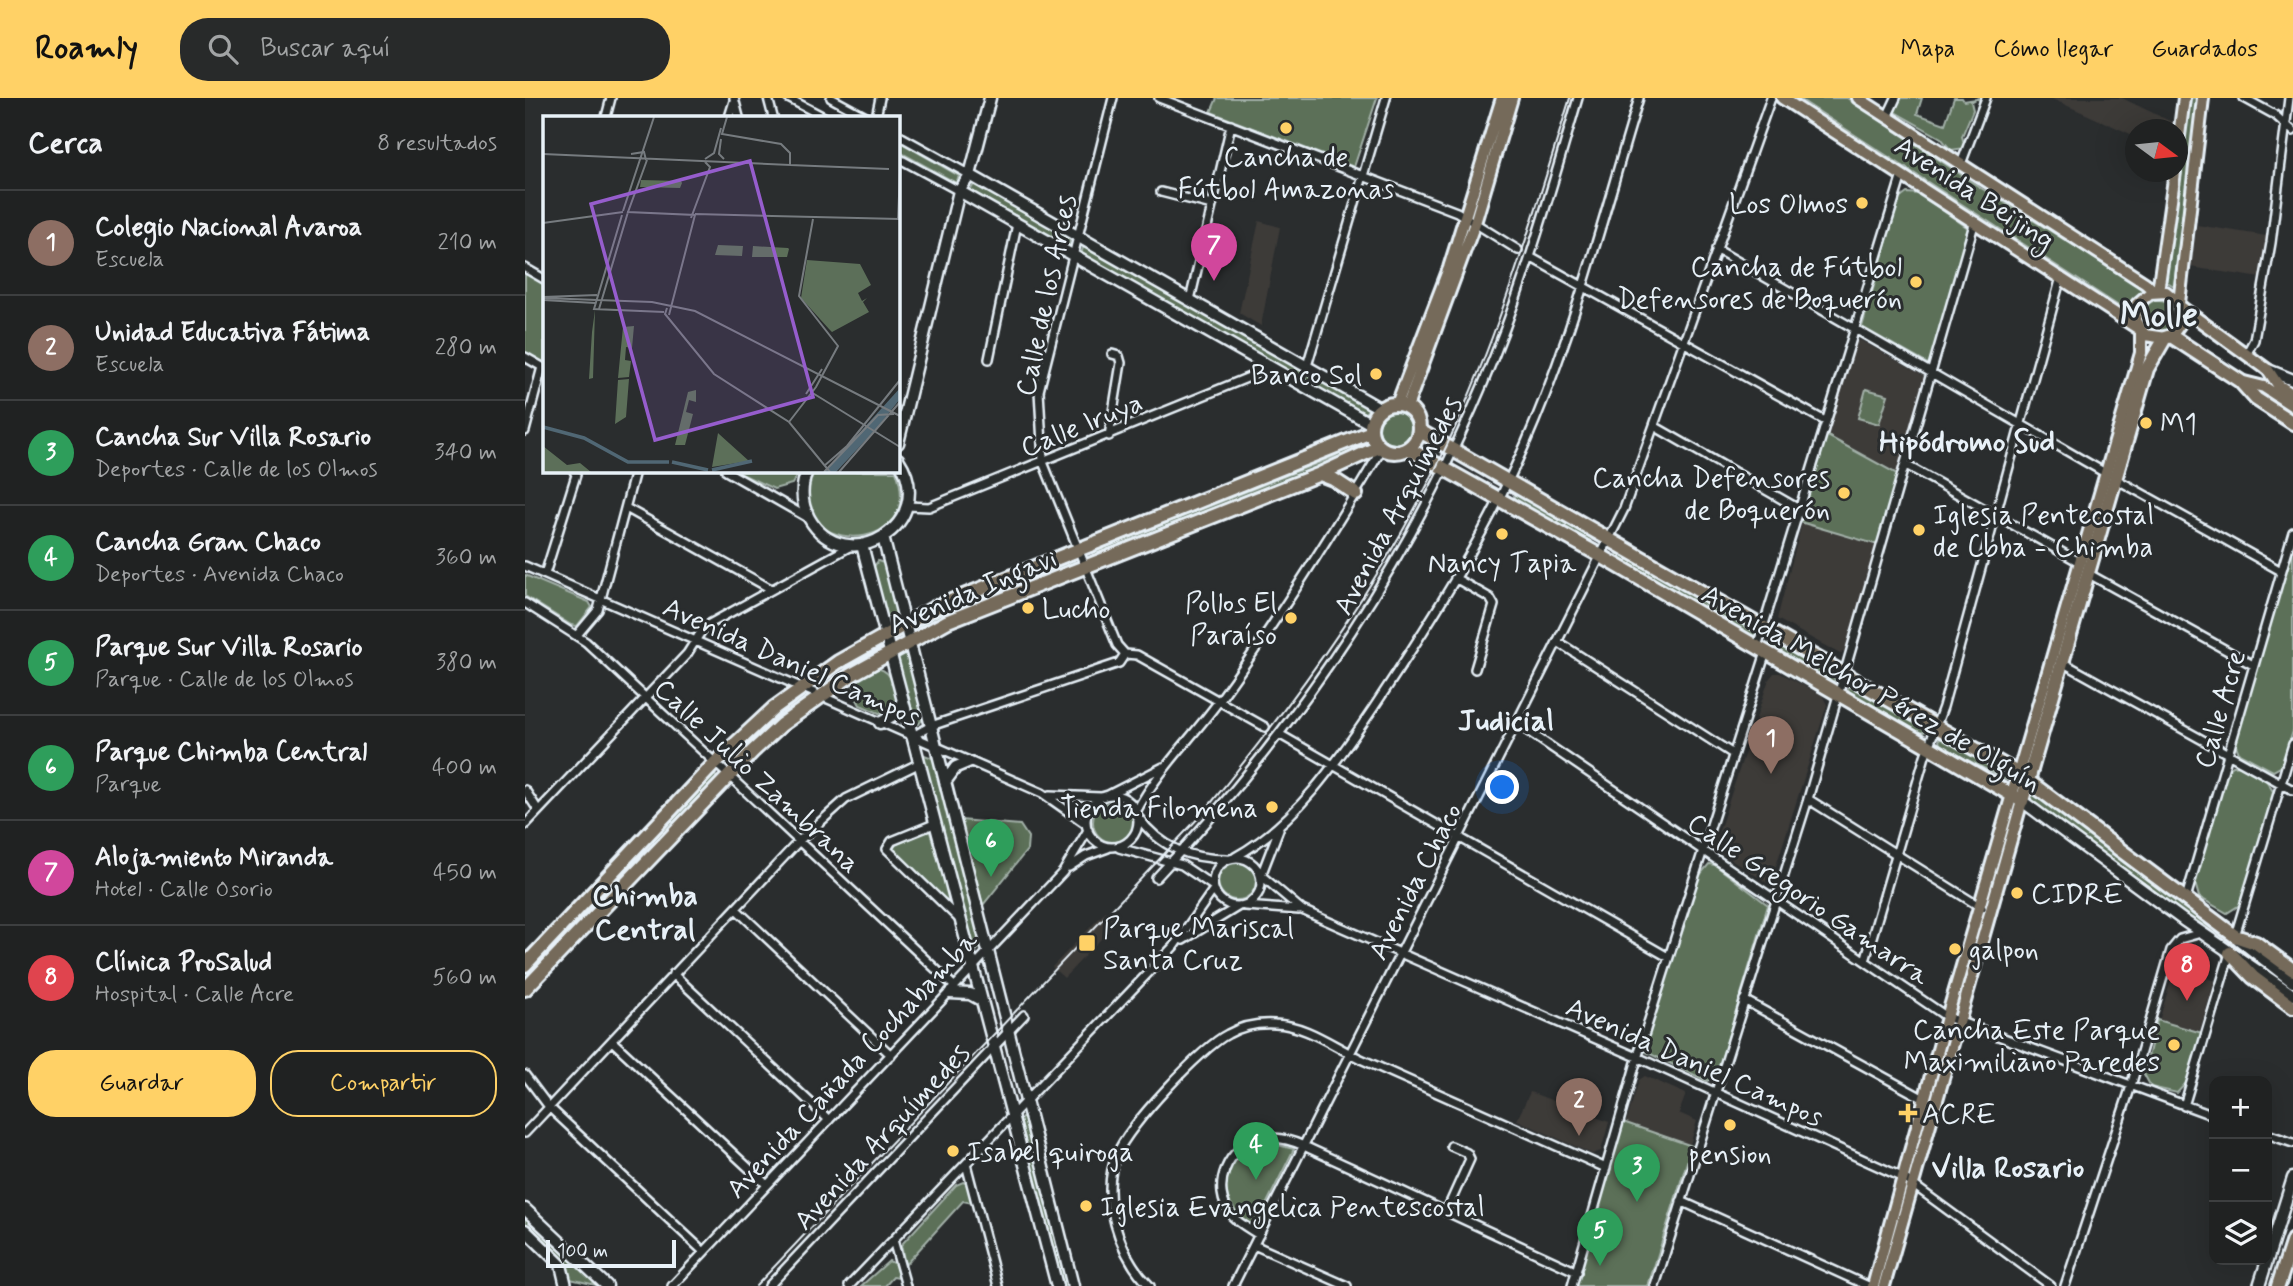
<!DOCTYPE html>
<html lang="es">
<meta charset="utf-8">
<style>
body{margin:0;font-family:Mynerve,sans-serif;background:#282a2a;color:#f1f3f6}
.controls{position:absolute;right:21px;bottom:21px;display:grid;overflow:hidden;border-radius:14px;box-shadow:0 7px 28px #0002}
.controls button{width:63px;height:63px;display:grid;place-items:center;padding:0;border:0;border-bottom:2px solid #3d3f40;background:#202222;color:#f1f3f6;font:35px sans-serif}
.compass{position:absolute;left:1600px;top:21px;width:63px;height:63px;border-radius:50%;background:#202222;box-shadow:0 7px 28px #0002;rotate:105deg}
.scale{position:absolute;left:21px;bottom:18px;width:130px;box-sizing:border-box;padding-left:7px;border:4px solid #e8f1f8;border-top:0;font-size:19px;line-height:24px;white-space:nowrap;color:#e8f1f8;-webkit-text-stroke:5px #2a2d2e;paint-order:stroke}
.you{position:absolute;left:978px;top:690px;width:24px;height:24px;margin:-18px;border:5px solid #fff;border-radius:50%;background:#1a73e8;box-shadow:0 0 0 10px #1a73e833}
.badge{display:grid;place-items:center;width:46px;height:46px;border-radius:50%;background:#ffd166;color:#fff;font-size:23px;font-weight:700}
.pin{position:absolute;translate:-50% -58px;filter:drop-shadow(0 2px 4px #0008)}
.pin::after{content:'';position:absolute;top:37px;width:24px;height:21px;background:inherit;clip-path:polygon(0 0,100% 0,50% 100%)}
.list{margin:0;padding:0;list-style:none}
h2{display:flex;justify-content:space-between;align-items:center;height:91px;margin:0;padding:0 28px;font-size:30px}
h2 small{font-size:23px;font-weight:400;color:#a2a4a5}
.list li{display:grid;grid-template-columns:46px 1fr auto;gap:21px;align-items:center;box-sizing:border-box;height:105px;padding:0 28px;border-top:2px solid #3d3f40}
.list b{display:block;font-size:26px;white-space:nowrap}
.list p{margin:0;font-size:23px;white-space:nowrap;color:#a2a4a5}
.list em{font-size:23px;font-style:normal;color:#a2a4a5}
.actions{display:flex;gap:14px;padding:21px 28px}
.actions a{flex:1;padding:16px 0;border:2px solid #ffd166;border-radius:28px;text-align:center;font-size:24px;color:#ffd166}
.actions .main{background:#ffd166;color:#111}
.icon{flex:none;width:38px;height:38px;fill:none;stroke:currentColor;stroke-width:2;stroke-linecap:round;stroke-linejoin:round}
.map{position:relative;flex:none;width:1768px;height:1188px;overflow:hidden}
header{display:flex;align-items:center;gap:42px;box-sizing:border-box;height:98px;padding:0 35px;background:#ffd166;color:#111}
header strong{font-size:33px}
nav{display:flex;gap:38px;margin-inline-start:auto;font-size:24px}
.search{width:490px;height:63px;background:#282a2a;display:flex;align-items:center;gap:18px;box-sizing:border-box;padding:0 24px;border-radius:28px;color:#a2a4a5;font-size:26px}
main{display:flex}
aside{flex:1;background:#202222}
.map>svg:first-child{display:block}
.built{fill:#3c3a38}
.green{fill:#5c6f59;stroke:#a2b0a8;stroke-width:2}
.lines{fill:none;stroke-linecap:round;stroke-linejoin:round}
.street-casing{stroke:#e8f1f8;stroke-width:12}
.secondary-casing{stroke:#e8f1f8;stroke-width:15}
.primary-casing{stroke:#e8f1f8;stroke-width:16}
.highway-casing{stroke:#e8f1f8;stroke-width:18}
.street{stroke:#2a2d2e;stroke-width:7}
.secondary{stroke:#2a2d2e;stroke-width:10}
.primary{stroke:#746a5a;stroke-width:10}
.highway{stroke:#746a5a;stroke-width:12}
.tram{stroke:#e8f1f8;stroke-width:2}
.poi-dot{fill:#ffd166;stroke:#2a2d2e;stroke-width:2.5}
.labels{text-anchor:middle;stroke-width:6;stroke-linejoin:round;paint-order:stroke}
.poi-label{font-size:28px;fill:#e8f1f8;stroke:#2a2d2e;text-anchor:start}
.street-label{font-size:28px;fill:#e8f1f8;stroke:#2a2d2e}
.neighbourhood-label{font-size:30px;font-weight:bold;fill:#e8f1f8;stroke:#2a2d2e}
.district-label{font-size:35px;font-weight:bold;fill:#e8f1f8;stroke:#2a2d2e}
.inset-river{fill:none;stroke:#506774;stroke-width:3.5}
.inset-road{fill:none;stroke:#767b7f;stroke-width:2}
.view{fill:#965dcd;fill-opacity:0.15;stroke:#965dcd;stroke-width:3.5}
.inset-edge{fill:none;stroke:#e8f1f8;stroke-width:3.5}
</style>
<header>
<strong>Roamly</strong>
<div class="search"><svg class="icon" aria-label="search" viewBox="0 0 24 24"><circle cx="10" cy="10" r="6"/><path d="M15 15l6 6"/></svg>Buscar aquí</div>
<nav><a>Mapa</a><a>Cómo llegar</a><a>Guardados</a></nav>
</header>
<main>
<aside>
<h2>Cerca<small>8 resultados</small></h2>
<ul class="list">
<li><span class="badge" style="background:#8d6e63">1</span><div><b>Colegio Nacional Avaroa</b><p>Escuela</p></div><em>210 m</em></li>
<li><span class="badge" style="background:#8d6e63">2</span><div><b>Unidad Educativa Fátima</b><p>Escuela</p></div><em>280 m</em></li>
<li><span class="badge" style="background:#2e9e5b">3</span><div><b>Cancha Sur Villa Rosario</b><p>Deportes · Calle de los Olmos</p></div><em>340 m</em></li>
<li><span class="badge" style="background:#2e9e5b">4</span><div><b>Cancha Gran Chaco</b><p>Deportes · Avenida Chaco</p></div><em>360 m</em></li>
<li><span class="badge" style="background:#2e9e5b">5</span><div><b>Parque Sur Villa Rosario</b><p>Parque · Calle de los Olmos</p></div><em>380 m</em></li>
<li><span class="badge" style="background:#2e9e5b">6</span><div><b>Parque Chimba Central</b><p>Parque</p></div><em>400 m</em></li>
<li><span class="badge" style="background:#d1479c">7</span><div><b>Alojamiento Miranda</b><p>Hotel · Calle Osorio</p></div><em>450 m</em></li>
<li><span class="badge" style="background:#e0444e">8</span><div><b>Clínica ProSalud</b><p>Hospital · Calle Acre</p></div><em>560 m</em></li>
</ul>
<div class="actions"><a class="main">Guardar</a><a>Compartir</a></div>
</aside>
<div class="map">
<svg width="1768" height="1188" viewBox="0 0 1768 1188">
<rect width="100%" height="100%" fill="#2a2d2e"/>
<filter id="ink" filterUnits="userSpaceOnUse"><feTurbulence type="fractalNoise" baseFrequency=".0143" numOctaves="2"/><feDisplacementMap in="SourceGraphic" scale="14" xChannelSelector="R" yChannelSelector="G"/><feConvolveMatrix kernelMatrix="1 2 1 2 8 2 1 2 1" color-interpolation-filters="sRGB"/></filter>
<g filter="url(#ink)">
<path class="built" d="M1525,0h72l52,25 -1,6 -38,1v6z
M734,123l21,6 -19,99 -22,-13z
M1672,127l70,11 -6,42 -71,-11z
M1335,242l64,36 1,5 -28,93 -71,-39 30,-94z
M1277,425l74,21 -29,105 -7,5 -63,-35z
M1249,575h6l42,22 5,10 -56,177 -4,1 -50,-33 -2,-7 54,-164z
M581,813l11,11 -53,56 -12,-11z
M1650,868l40,15 -16,52 -40,-12z
M1120,978l41,18 -7,19 18,8 -7,24 -64,-22 13,-43z
M1005,994l79,30 -8,29 -9,3 -75,-34z"/>
<path class="green" d="M692,0h160l-23,69 -143,-55z
M1273,0h49l134,90 163,101 -12,13 -4,10z
M1375,0h22l-5,16 28,10 9,-26h8l2,3 18,-3 -2,5 -2,-5 -7,4 2,8 -11,26 3,12 -14,2 -10,-12 -46,-26z
M1665,0h7l-23,188 -10,-6 4,-13z
M373,43l61,35 -3,7 -58,-32z
M449,86l96,55 -1,9 -99,-57z
M1382,95l12,1 49,34 -37,135 -3,1 -66,-37 37,-128z
M558,149l287,161 -8,8 -281,-161z
M0,175l19,11v80l-19,-10z
M1618 218a16 16 0 1 1 32 0a16 16 0 1 1-32 0Z
M1341,291l22,6 -9,29 -21,-6z
M854 330a16 16 0 1 1 32 0a16 16 0 1 1-32 0Z
M1299,336l75,41 -21,70 -78,-23z
M840,340l2,11 -273,108 -2,-4 241,-96z
M210,373h65l-8,13 -18,5z
M287,373h84c33,90 -120,85 -84,0z
M994,395l74,43 -2,6 -76,-40 -1,-6z
M1768,448v185l-11,35 -9,5 -34,-18 -4,-10z
M1096,453l136,80v3l-4,3 -138,-80z
M548,461l3,6 -160,63 -1,-4z
M353,463l8,3 13,51 -7,7 -6,-3 -13,-51z
M0,477l64,27 3,5 -15,19 -6,-1 -46,-29z
M1250,541l61,37 -2,6 -63,-34 -1,-6z
M378,554l6,4 15,61 -5,7 -6,-3 -16,-62z
M349,570c19,1 19,18 23,34l-5,9 -13,2 -19,-8 -7,-13 2,-9z
M1329,587l74,43 -1,3 -7,2 -71,-39 -1,-7z
M1419,639l68,40v3h-6c-22,-13 -44,-22 -66,-34l-1,-7z
M397,656l13,5 47,187 -5,4 -5,-2z
M1715,667l26,15 8,13 -33,111 -14,9 -28,-16 -4,-14 32,-112 6,-5z
M187,676h3l2,5 -192,202v-9z
M1507,692l158,117 39,34 -43,-27 -157,-115z
M568 724a20 20 0 1 1 40 0a20 20 0 1 1-40 0Z
M435,722l60,5 8,12 -1,13 -44,55z
M404,731l22,72 -7,-2 -51,-48 2,-6z
M693 783a19 19 0 1 1 38 0a19 19 0 1 1-38 0Z
M1184,766l6,1 53,40 -52,172 -9,4 -63,-30 54,-174z
M1632,922l45,13 -15,49 -10,11 -26,-6 -7,-13z
M499,1018l43,170h-5l-42,-166z
M1098,1024l69,24 -44,140h-72z
M740,1044l29,7 -39,78c-43,-23 -38,-73 10,-85z
M438,1084l4,2 5,19 -9,-2 -58,64 -4,-20 55,-60z
M0,1117l75,71 -30,-7 -2,-11 -43,-44z
M364,1163l6,3 4,14 -6,-1 -8,9h-24z"/>
<g class="lines">
<defs>
<path id="street" d="M209,0l5,19
M243,0l5,19
M263,0l36,19
M306,0l35,19
M588,0l-74,293 4,71 74,183 8,9
M634,0l298,114 61,38
M1719,0l31,17 18,16
M81,19l5,-19
M204,19l5,-16
M351,19l4,-19
M1362,19l9,-19
M373,37l72,40
M373,60l61,33
M1436,66l25,-66
M636,94l51,13
M1191,151l391,225
M1005,159l295,164
M0,170l19,11
M665,202l41,-175
M1721,257l8,-15 17,-97 18,-145
M0,259l19,11
M464,261l28,-135
M782,268l79,-268
M1129,328l145,83
M0,333l17,-64
M584,338l12,-73 -2,-7 -7,-2
M1381,367l175,98
M201,373l84,48
M1591,381l165,92
M382,408l22,1 340,-138
M101,410l145,81
M0,468l517,227 44,31
M20,476l31,-99 -2,-4
M1564,476l164,91
M930,480l35,20 4,7 -19,64
M0,505l61,39 369,345
M52,537l21,-25 37,-139
M1033,544l175,112
M1232,549l145,-472
M600,556l12,1 128,72
M1535,563l233,129
M991,625l431,294 267,99
M754,636l389,223
M386,639l20,-11 188,-63 6,-9
M0,692l13,20
M525,697l51,2
M583,697l55,-28
M561 723a26 26 0 1 1 52 0a26 26 0 1 1-52 0Z
M1283,701l174,109
M611,714c22,-42 56,-74 83,-111 59,-81 112,-166 163,-252
M613,719c23,31 52,42 89,42
M409,726l-42,17 -5,8 72,70
M0,727l162,-171 17,-27 147,-81
M594,750l63,17 31,21
M710,759c59,-32 102,-95 139,-150 60,-90 120,-185 161,-286 43,-104 71,-215 104,-323
M688 784a24 24 0 1 1 48 0a24 24 0 1 1-48 0Z
M544,769l17,-11 22,-8
M737,775l17,-44
M738,779l39,33 335,147 267,121 147,108
M631,780c158,-167 282,-359 359,-577 24,-67 43,-135 63,-203
M1661,800l107,-366
M720,808l54,4
M211,811l155,146
M1710,838l58,-192
M658,842l56,-34
M1340,863l60,-205 18,-49 118,-430
M148,876l156,146
M1219,902l182,100
M87,943l155,144
M0,977l24,32 155,145
M1659,1008l46,-153
M0,1035l274,-292 47,-42 72,-35
M1742,1036l26,9
M441,1066l32,122
M1156,1103l187,85
M921,1114l24,-53 -3,-6 -16,-7
M734,1137c-9,-6 -19,-11 -27,-19 -23,-27 -5,-71 29,-77 14,-3 30,1 43,7l273,126
M368,1142l13,46
M729,1147l93,41
M147,1188l391,-414 25,-42
M244,1188l255,-271
M324,1188l325,-340 40,-57
M625,1188c-31,-30 -51,-91 -33,-132 11,-28 85,-107 111,-120 14,-8 31,-11 47,-10 32,1 59,23 88,36 81,36 162,72 243,108
M708,1188l391,-777 147,-411
M1047,1188l69,-241 125,-393
M1130,1188l153,-487 167,-578
M1540,1188l66,-200 40,-136 9,-11 21,-6"/>
<path id="secondary" d="M445,77l411,234
M434,93l412,233
M1743,272l25,10
M373,345l61,-252 11,-16 20,-77
M282,373c-6,15 -6,32 2,47 36,63 132,6 89,-59
M358,439l190,749
M337,447l195,741
M355,625l17,-10 5,-11
M420,684l11,-15 12,-5
M1497,703l161,119 110,75
M1713,841l55,43
M425,895l20,1 11,6
M0,1111l82,77
M0,1132l36,35 5,21
M1734,1188l34,-108"/>
<path id="primary" d="M1257,0l357,231
M1333,0l287,185 9,8
M1652,53l7,-53
M1633,193l17,-119
M1654,205l24,-205
M1656,209l87,63 10,15 15,10
M1640,240l-20,-3 -10,-14 2,-17 13,-11 16,-1 13,11 3,18 -11,15
M1715,283l24,6 29,19
M872,306l52,-136 53,-170
M882,309l68,-184 37,-125
M1348,1188l74,-269 194,-664v-22
M1359,1188l138,-485"/>
<path id="highway" d="M846 330a24 24 0 1 1 48 0a24 24 0 1 1-48 0Z
M895,333l599,343 216,162 21,7 37,27
M884,351l192,107 421,245 125,-432 18,-31 6,-2 69,45 16,18 37,24
M795,376l13,5 23,15
M1705,855l23,24 40,30
M0,867l190,-202 59,-55 64,-46 98,-55 435,-175
M0,891l227,-237 29,-27 70,-50 97,-54 372,-147 59,-27
M1753,1188l15,-46"/>
</defs>
<use href="#street" class="street-casing"/>
<use href="#secondary" class="secondary-casing"/>
<use href="#primary" class="primary-casing"/>
<use href="#highway" class="highway-casing"/>
<use href="#street" class="street"/>
<use href="#secondary" class="secondary"/>
<use href="#primary" class="primary"/>
<use href="#highway" class="highway"/>
<path class="tram" d="M231,1188l447,-473c98,-120 191,-247 254,-390 47,-105 79,-215 113,-325"/>
</g>
</g>
<g class="poi-dot">
<circle cx="761" cy="30" r="7"/>
<circle cx="1337" cy="105" r="7"/>
<circle cx="1391" cy="184" r="7"/>
<circle cx="851" cy="276" r="7"/>
<circle cx="1621" cy="325" r="7"/>
<circle cx="1319" cy="395" r="7"/>
<circle cx="1394" cy="432" r="7"/>
<circle cx="977" cy="436" r="7"/>
<circle cx="503" cy="510" r="7"/>
<circle cx="766" cy="520" r="7"/>
<circle cx="747" cy="709" r="7"/>
<circle cx="1492" cy="795" r="7"/>
<rect x="553" y="836" width="18" height="18" rx="3.5"/>
<circle cx="1430" cy="851" r="7"/>
<circle cx="1649" cy="947" r="7"/>
<path d="M1379.5 1004.5h7v7h7v7h-7v7h-7v-7h-7v-7h7z"/>
<circle cx="1205" cy="1027" r="7"/>
<circle cx="428" cy="1053" r="7"/>
<circle cx="561" cy="1108" r="7"/>
</g>
<g class="labels">
<g class="poi-label">
<text x="761" y="68" text-anchor="middle">Cancha de<tspan x="761" dy="32">Fútbol Amazonas</tspan></text>
<text x="1323" y="115" text-anchor="end">Los Olmos</text>
<text x="1377" y="178" text-anchor="end">Cancha de Fútbol<tspan x="1377" dy="32">Defensores de Boquerón</tspan></text>
<text x="837" y="286" text-anchor="end">Banco Sol</text>
<text x="1635" y="335">M1</text>
<text x="1305" y="389" text-anchor="end">Cancha Defensores<tspan x="1305" dy="32">de Boquerón</tspan></text>
<text x="1408" y="426">Iglesia Pentecostal<tspan x="1408" dy="32">de Cbba - Chimba</tspan></text>
<text x="977" y="474" text-anchor="middle">Nancy Tapia</text>
<text x="752" y="514" text-anchor="end">Pollos El<tspan x="752" dy="32">Paraíso</tspan></text>
<text x="517" y="520">Lucho</text>
<text x="733" y="719" text-anchor="end">Tienda Filomena</text>
<text x="1506" y="805">CIDRE</text>
<text x="578" y="839">Parque Mariscal<tspan x="578" dy="32">Santa Cruz</tspan></text>
<text x="1444" y="861">galpon</text>
<text x="1635" y="941" text-anchor="end">Cancha Este Parque<tspan x="1635" dy="32">Maximiliano Paredes</tspan></text>
<text x="1397" y="1025">ACRE</text>
<text x="442" y="1063">Isabel quiroga</text>
<text x="1205" y="1065" text-anchor="middle">pension</text>
<text x="575" y="1118">Iglesia Evangelica Pentescostal</text>
</g>
<g class="street-label">
<text transform="translate(1450 94) rotate(33)" y="10">Avenida Beijing</text>
<text transform="translate(520 197) rotate(-78)" y="10">Calle de los Arces</text>
<text transform="translate(556 326) rotate(-22)" y="10">Calle Iruya</text>
<text transform="translate(872 407) rotate(-62)" y="10">Avenida Arquímedes</text>
<text transform="translate(447 492) rotate(-23)" y="10">Avenida Ingavi</text>
<text transform="translate(267 563) rotate(24)" y="10">Avenida Daniel Campos</text>
<text transform="translate(1347 589) rotate(30)" y="10">Avenida Melchor Pérez de Olguín</text>
<text transform="translate(1694 611) rotate(-74)" y="10">Calle Acre</text>
<text transform="translate(233 677) rotate(43)" y="10">Calle Julio Zambrana</text>
<text transform="translate(889 783) rotate(-63)" y="10">Avenida Chaco</text>
<text transform="translate(1284 800) rotate(34)" y="10">Calle Gregorio Gamarra</text>
<text transform="translate(1170 963) rotate(24)" y="10">Avenida Daniel Campos</text>
<text transform="translate(326 966) rotate(-47)" y="10">Avenida Cañada Cochabamba</text>
<text transform="translate(356 1038) rotate(-47)" y="10">Avenida Arquímedes</text>
</g>
<g class="neighbourhood-label">
<text x="1442" y="353">Hipódromo Sud</text>
<text x="981" y="632">Judicial</text>
<text x="120" y="807">Chimba<tspan x="120" dy="34">Central</tspan></text>
<text x="1483" y="1079">Villa Rosario</text>
</g>
<g class="district-label">
<text x="1634" y="228">Molle</text>
</g>
</g>
<g transform="translate(18 18)">
<rect width="357" height="357" fill="#2a2d2e"/>
<path d="M98,64l40,1 1,2 -2,5 -40,-1zM175,129l25,1 -1,10 -27,-1zM210,130l35,2 1,1 -2,8h-35zM264,144l53,4 11,21 -13,8 4,8 5,-3 -4,4 6,10 -37,20 -3,-3 -28,-31zM52,194l-2,68 -4,1 3,-47zM91,210l-2,22 -6,-1 -1,13 6,1 -2,16 -11,1 5,-51zM86,263l-3,38 -11,7 3,-44zM153,274v12l-7,-2 -3,12 7,2 -8,31h-10l13,-53zM175,317l1,1 30,27 -37,6zM0,330l24,19 13,-2 11,9h-48z" fill="#5c6f59"/>
<path d="M357,272v11l-23,29 -41,44h-12z" fill="#506774"/>
<path class="inset-river" d="M0,311l41,11 44,24h41M129,346l36,8M169,354l40,-9"/>
<path class="inset-road" d="M178,23l-2,15 5,5M0,38l247,11v-12l-9,-9 -59,-10 5,-17M88,38l13,-2 2,8M162,43l9,-6 7,-25M104,44l-19,52 67,3 -26,100M247,49l99,4M80,95l31,-94M152,98l205,5M79,99l-28,94 70,3M148,102l19,-51 -5,-5M355,104l2,-48M0,107l80,-11M0,181l54,-2M0,182l109,4 43,9 205,105M0,184l52,3M124,192l-2,6 49,60 75,48 41,50M56,193l29,-97M268,276l89,55M263,278l16,-25M246,306l27,-35 22,-41 -39,-50 14,-77M281,350l23,-20 53,-66M281,356l54,-57 16,-1M296,356l61,-70"/>
<path class="view" d="M207,45l63,236 -158,43 -64,-236z"/>
<rect width="357" height="357" class="inset-edge"/>
</g>
</svg>
<div class="controls">
<button>+</button>
<button>−</button>
<button><svg class="icon" aria-label="layers" viewBox="0 0 24 24"><path d="M12 4l9 5-9 5-9-5zM3 14l9 5 9-5"/></svg></button>
</div>
<svg class="compass" viewBox="-18 -18 36 36"><path d="M0-13l5 13h-10z" fill="#e53935"/><path d="M0 13l5-13h-10z" fill="#a2a4a5"/></svg>
<div class="scale">100 m</div>
<div class="you"></div>
<div class="pin badge" style="left:1246px;top:676px;background:#8d6e63">1</div>
<div class="pin badge" style="left:1054px;top:1038px;background:#8d6e63">2</div>
<div class="pin badge" style="left:1112px;top:1104px;background:#2e9e5b">3</div>
<div class="pin badge" style="left:731px;top:1082px;background:#2e9e5b">4</div>
<div class="pin badge" style="left:1075px;top:1168px;background:#2e9e5b">5</div>
<div class="pin badge" style="left:466px;top:779px;background:#2e9e5b">6</div>
<div class="pin badge" style="left:689px;top:183px;background:#d1479c">7</div>
<div class="pin badge" style="left:1662px;top:903px;background:#e0444e">8</div>
</div>
</main>
